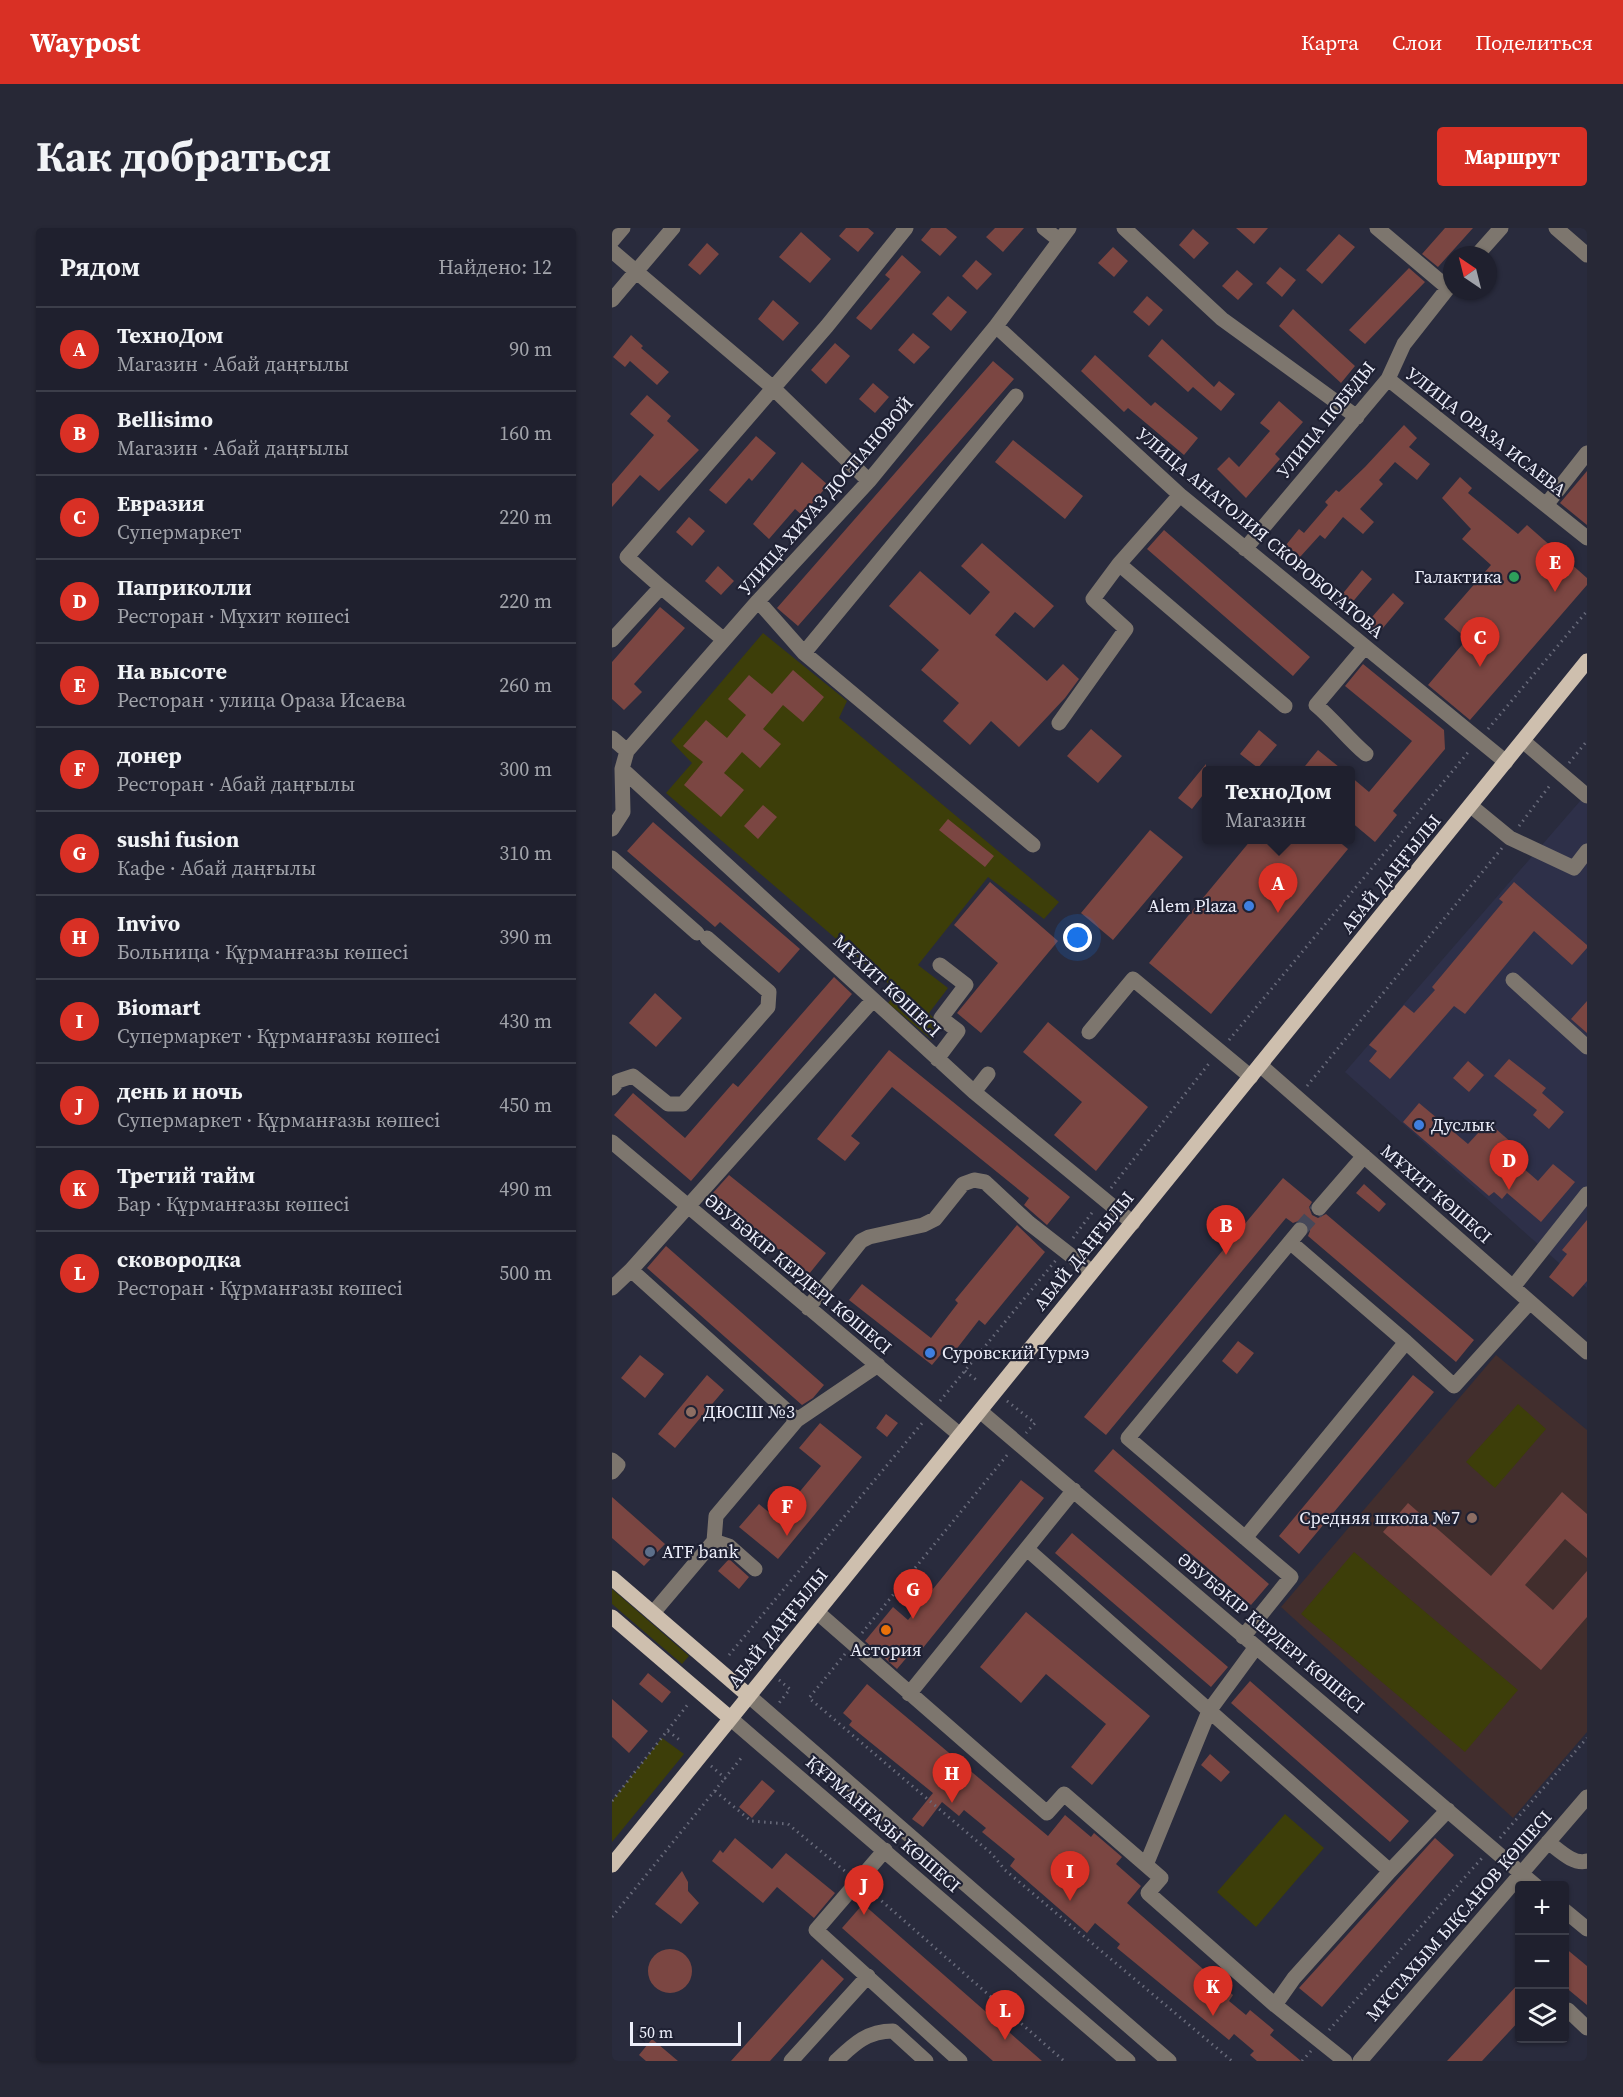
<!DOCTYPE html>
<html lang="ru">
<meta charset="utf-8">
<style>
body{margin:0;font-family:"Source Serif 4",serif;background:#272836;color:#f1f3f6}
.controls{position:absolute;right:18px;bottom:18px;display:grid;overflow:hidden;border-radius:6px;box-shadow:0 2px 4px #0004}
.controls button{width:54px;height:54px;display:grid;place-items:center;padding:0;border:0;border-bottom:2px solid #3c3e4a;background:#1f202e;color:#f1f3f6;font:30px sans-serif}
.compass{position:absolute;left:831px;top:18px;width:54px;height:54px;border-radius:50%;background:#1f202e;box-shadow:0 2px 4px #0004;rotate:325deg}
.scale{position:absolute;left:18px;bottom:15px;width:111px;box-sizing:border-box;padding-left:6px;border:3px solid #eceefa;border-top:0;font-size:16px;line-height:21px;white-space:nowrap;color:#eceefa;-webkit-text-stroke:4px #1f2133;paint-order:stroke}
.you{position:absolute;left:466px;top:710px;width:21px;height:21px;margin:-15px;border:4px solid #fff;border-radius:50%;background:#1a73e8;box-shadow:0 0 0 9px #1a73e833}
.badge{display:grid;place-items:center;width:39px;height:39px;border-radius:50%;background:#d93025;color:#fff;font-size:20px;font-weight:700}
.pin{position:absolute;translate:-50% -50px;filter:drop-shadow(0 2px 3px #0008)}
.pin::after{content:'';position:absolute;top:32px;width:21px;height:18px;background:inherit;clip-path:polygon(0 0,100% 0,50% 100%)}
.popup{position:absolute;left:590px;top:538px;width:153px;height:78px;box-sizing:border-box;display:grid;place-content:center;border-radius:6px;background:#1f202e;filter:drop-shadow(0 2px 4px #0005);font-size:20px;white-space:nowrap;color:#a1a3aa}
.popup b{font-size:22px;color:#f1f3f6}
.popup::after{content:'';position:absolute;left:50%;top:100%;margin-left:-12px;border:12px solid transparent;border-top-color:#1f202e}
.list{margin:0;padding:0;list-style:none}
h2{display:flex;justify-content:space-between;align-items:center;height:78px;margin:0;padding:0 24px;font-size:26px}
h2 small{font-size:20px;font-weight:400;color:#a1a3aa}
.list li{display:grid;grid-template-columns:39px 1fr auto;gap:18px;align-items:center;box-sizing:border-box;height:84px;padding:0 24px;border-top:2px solid #3c3e4a}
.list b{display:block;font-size:22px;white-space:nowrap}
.list p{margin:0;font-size:20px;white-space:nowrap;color:#a1a3aa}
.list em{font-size:20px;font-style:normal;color:#a1a3aa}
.icon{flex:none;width:33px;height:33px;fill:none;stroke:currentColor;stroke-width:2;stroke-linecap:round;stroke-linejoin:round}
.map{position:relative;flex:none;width:975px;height:1833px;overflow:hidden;border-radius:6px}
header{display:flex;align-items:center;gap:36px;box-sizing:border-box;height:84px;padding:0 30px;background:#d93025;color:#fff}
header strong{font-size:28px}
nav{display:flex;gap:33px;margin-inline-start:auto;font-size:21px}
.intro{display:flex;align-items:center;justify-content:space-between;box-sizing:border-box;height:144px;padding:0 36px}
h1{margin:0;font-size:42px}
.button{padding:15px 27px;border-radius:6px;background:#d93025;color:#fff;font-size:21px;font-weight:700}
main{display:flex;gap:36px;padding:0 36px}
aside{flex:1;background:#1f202e;border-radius:6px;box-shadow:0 2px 4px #0004}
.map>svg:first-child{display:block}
.built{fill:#2e3049}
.education{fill:#422e2d}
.green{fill:#3d3e09}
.building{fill:#7b4642}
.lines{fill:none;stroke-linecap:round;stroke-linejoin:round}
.minor-tunnel{stroke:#464859;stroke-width:15;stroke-dasharray:15 8;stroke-linecap:butt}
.path{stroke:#696b7b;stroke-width:3;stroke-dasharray:1.5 4.5;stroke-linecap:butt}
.minor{stroke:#7d766e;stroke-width:15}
.major{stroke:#cebfae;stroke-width:15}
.leisure-dot{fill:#2e9e5b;stroke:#1f2133;stroke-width:2}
.shop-dot{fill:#3f7fe0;stroke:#1f2133;stroke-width:2}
.education-dot{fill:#8d6e63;stroke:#1f2133;stroke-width:2}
.service-dot{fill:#5c6f8a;stroke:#1f2133;stroke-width:2}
.food-dot{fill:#e8710a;stroke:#1f2133;stroke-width:2}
.labels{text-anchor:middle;stroke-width:4.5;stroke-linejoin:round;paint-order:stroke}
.street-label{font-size:18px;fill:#eceefa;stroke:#1f2133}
.poi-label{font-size:18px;fill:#eceefa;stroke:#1f2133;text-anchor:start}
</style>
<header>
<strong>Waypost</strong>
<nav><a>Карта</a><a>Слои</a><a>Поделиться</a></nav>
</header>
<div class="intro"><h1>Как добраться</h1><a class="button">Маршрут</a></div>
<main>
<aside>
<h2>Рядом<small>Найдено: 12</small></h2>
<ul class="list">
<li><span class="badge">A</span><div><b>ТехноДом</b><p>Магазин · Абай даңғылы</p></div><em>90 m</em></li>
<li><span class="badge">B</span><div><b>Bellisimo</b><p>Магазин · Абай даңғылы</p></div><em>160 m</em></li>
<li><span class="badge">C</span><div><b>Евразия</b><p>Супермаркет</p></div><em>220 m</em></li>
<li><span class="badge">D</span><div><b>Паприколли</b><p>Ресторан · Мұхит көшесі</p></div><em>220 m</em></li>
<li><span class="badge">E</span><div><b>На высоте</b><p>Ресторан · улица Ораза Исаева</p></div><em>260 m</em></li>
<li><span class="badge">F</span><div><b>донер</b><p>Ресторан · Абай даңғылы</p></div><em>300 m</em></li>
<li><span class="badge">G</span><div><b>sushi fusion</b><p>Кафе · Абай даңғылы</p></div><em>310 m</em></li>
<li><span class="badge">H</span><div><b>Invivo</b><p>Больница · Құрманғазы көшесі</p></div><em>390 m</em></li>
<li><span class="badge">I</span><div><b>Biomart</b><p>Супермаркет · Құрманғазы көшесі</p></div><em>430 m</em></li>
<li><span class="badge">J</span><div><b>день и ночь</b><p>Супермаркет · Құрманғазы көшесі</p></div><em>450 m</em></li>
<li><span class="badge">K</span><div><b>Третий тайм</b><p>Бар · Құрманғазы көшесі</p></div><em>490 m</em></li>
<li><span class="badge">L</span><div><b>сковородка</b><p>Ресторан · Құрманғазы көшесі</p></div><em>500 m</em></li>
</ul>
</aside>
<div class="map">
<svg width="975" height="1833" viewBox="0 0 975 1833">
<rect width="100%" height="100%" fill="#292b3d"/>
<path class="built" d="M975,565v495l-242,-216z"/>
<path class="education" d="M884,1127l91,75v302l-74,86 -232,-211z"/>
<path class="green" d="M151,405l84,68 -8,17 220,184 -15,17 -56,-42 -70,88 30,23 -19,25 12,14 -9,13 -44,-37 9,-12 -231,-198 26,-30 -21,-22z
M906,1176l28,25 -51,59 -29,-26z
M742,1324l164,138 -53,62 -164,-138z
M0,1361l77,67 -7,8 -70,-60z
M50,1510l22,16 -72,88v-41z
M673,1586l39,34 -68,79 -39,-35z"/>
<path class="building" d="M234,0h22l6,5 -16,19 -19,-16z
M319,0h15l11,9 -17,19 -19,-16z
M383,0h29l-21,24 -17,-15z
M624,0h32l-14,16z
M833,0h28l-35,39 -16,-13z
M581,1l16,14 -15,16 -15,-14z
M189,4l30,27 -21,24 -31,-26z
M727,6l16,13 -33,37 -16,-14z
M95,15l12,11 -19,21 -12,-10z
M501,19l15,14 -14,16 -16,-14z
M290,27l19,17 -50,58 -15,-12 34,-39 -5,-4z
M364,32l16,14 -15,16 -15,-14z
M668,39l16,13 -14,17 -16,-14z
M797,40l16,14 -60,62 -16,-14z
M625,42l16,14 -15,16 -16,-14z
M336,68l19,16 -16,19 -19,-17z
M535,68l16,14 -14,16 -16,-14z
M161,72l26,23 -16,18 -25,-22z
M681,81l62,57 -14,17 -62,-57z
M301,105l17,14 -16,17 -16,-14z
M19,107l12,11 -2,2 28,24 -12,13 -27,-24 -5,6 -12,-10z
M550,111l52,48 5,-6 16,13 -14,17 -28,-24 -5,5 -40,-36z
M223,115l15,13 -24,28 -15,-14z
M483,127l56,51 4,-4 43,36 -14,17 -56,-47 -4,4 -43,-41z
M381,133l21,18 -216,247 -21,-18z
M261,155l16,14 -14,16 -16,-14z
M35,167l24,21 -4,5 32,29 -40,41 -19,-16 -28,32v-23l42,-49 -24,-21z
M667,173l24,21 -28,32 5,5 -34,39 -29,-29 12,-12 10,10 31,-36 -10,-8z
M792,197l13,13 -8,9 21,17 -13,16 -22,-18 -16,18 4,4 -23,25 14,13 -11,12 -20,-17 -18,22 -5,-4 -20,22 -14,-12 13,-16 5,4 24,-28 -3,-3 11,-12 3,2 26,-25z
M144,208l20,17 -24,28 -3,-3 -23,26 -17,-14z
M401,212l70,56 -18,23 -70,-57z
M190,234l26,23 -26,30 -7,-6 -26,30 -16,-15z
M975,243v54l-27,-22z
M848,249l12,11 -4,5 50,41 9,-9 60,53v7l-117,135 -42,-35 39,-46 -23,-20 47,-54 -29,-26 9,-10 -29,-31z
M77,289l16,14 -13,15 -16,-14z
M552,302l146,127 -17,19 -146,-127z
M370,315l72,63 -20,22 -19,-16 -20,23 52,46 16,-17 16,15 -14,19 -46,49 -28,-26 -21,24 -27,-24 16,-18 -38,-33 18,-20 -50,-44 31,-35 50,44 20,-23 -29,-26z
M106,338l16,15 -13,14 -16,-14z
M750,342l10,9 -22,26 -10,-8z
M781,365l11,10 -27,32 -12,-10z
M48,379l25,21 -51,56 8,8 -18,18 -12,-11v-37z
M751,436l81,66 1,19 -52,62 4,4 -22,27 -25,-21v-45l19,16 43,-51 -67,-55z
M181,442l31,27 -21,25 -20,-17 -20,24 18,15 -21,24 -18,-16 -18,21 20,17 -23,27 -37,-32 19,-23 -20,-16 23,-26 21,18 19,-23 -18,-16 21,-24 23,19z
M479,501l31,27 -24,27 -31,-27z
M647,502l18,15 -19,23 -18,-14z
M706,522l26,21h-43z
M594,536v27l-14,18 -14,-11z
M151,577l14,12 -19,22 -14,-13z
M336,591l46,37 -9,11 -46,-37z
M41,594l147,127 -21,24 -59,-51 -5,5 -88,-76z
M538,602l33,27 -70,83 -32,-27z
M639,612h86l11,9 -137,165 -62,-51z
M378,654l68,59 -77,92 -24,-20 41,-50 -44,-38z
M902,654l73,63v3l-15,17 -38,-34 -69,83 -11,-8 -64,73 -21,-18 8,-10 -8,-6 35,-40 10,8 21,-23 -3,-3 71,-85 -4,-3z
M222,749l18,17 -161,187 -77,-66 19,-22 52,45 48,-55 5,4z
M43,765l27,25 -26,29 -27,-24z
M975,773v32l-16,-14z
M436,794l100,85 -52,64 -42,-36 28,-33 -59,-50z
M277,822l181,147 -23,28 -23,-20 5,-7 -137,-111 -41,49 9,7 -15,18 -28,-22z
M897,831l37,29 -4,5 22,19 -15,17 -16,-14 4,-5 -43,-34z
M856,833l16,14 -15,17 -16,-14z
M807,875l49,41 20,-22 24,21 -8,8 34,30 15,-17 22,18 -34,40 -34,-29 -5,6 -8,-7 -5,4 -86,-74z
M117,947l97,78 -17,21 -98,-79z
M671,950l29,24 -3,5 3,8 6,3 8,-4 148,126 -18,22 -148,-126 2,-5 -3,-8 -6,-3 -8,3 -7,-5 -180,217 -22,-18z
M752,956l22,20 -7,8 -23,-19z
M975,992v61l-14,16 -24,-20 18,-23 -5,-4z
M405,997l28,27 -60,73 -6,-5 -24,31 -7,-5 -16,19 -83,-65 13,-16 69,54 27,-35 -3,-3z
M54,1018l158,139 -11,13 -11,7 -155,-137z
M626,1113l16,12 -17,21 -15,-13z
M28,1127l24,19 -19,24 -24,-20z
M95,1147l17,15 -49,58 -17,-14z
M801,1147l21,17 -135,162 -20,-18z
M274,1186l12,9 -11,14 -11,-9z
M208,1195l42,34 -84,102 -39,-32 20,-23 18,15 44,-53 -22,-18z
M501,1221l156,135 -18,21 -157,-134z
M409,1252l23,18 -130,161 -6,-3 -11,13 -32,-28 28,-34 15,13z
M950,1264l25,22v44l-22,-19 -40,46 28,25 34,-39v46l-46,53 -158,-138 25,-29 83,73z
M0,1269l53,47 -21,22 -32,-28z
M460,1305l156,134 -17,20 -156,-134z
M117,1331l20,18 -10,12 -21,-18z
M414,1384l124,104 -58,69 -21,-18 35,-43 -60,-50 -25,29 -41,-36z
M36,1445l23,19 -9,11 -23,-19z
M638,1453l159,140 -19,21 -159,-139z
M255,1456l181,152 17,-21 26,22 3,-4 28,24 -6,7 25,22 -14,17 106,92 -4,6 17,14 4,-5 24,20 -4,5 31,26h-44l-7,-6 4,-4 -20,-17 -5,6 -112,-92 3,-4 -25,-21 -8,10 -77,-67 5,-7 -33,-27 4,-4 -22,-18 -5,6 -17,-14 -19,25 -11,-8 21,-26 -84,-68 3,-4 -9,-8z
M0,1471l36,32 -19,22 -17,-16z
M598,1526l20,18 -9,10 -20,-17z
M150,1552l13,11 -23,27 -13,-11z
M123,1610l37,31 14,-16 49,40 -21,25 -37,-31 -14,16 -51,-42 8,-11 3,3z
M823,1610l19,17 -132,152 -23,-19z
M70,1643l6,11v9l11,12 -18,21 -26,-20z
M251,1676l179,157h-49l-151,-133z
M952,1719l23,19v39l-23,-19z
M36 1743a22 22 0 1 1 44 0a22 22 0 1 1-44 0Z
M210,1731l22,20 -74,82h-39z
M908,1754v38l-38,41h-35z
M40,1811l26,22h-32l-7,-6z"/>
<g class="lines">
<path class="minor-tunnel" d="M688,1002l19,-22"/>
<path class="path" d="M876,501l99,-118
M957,535l18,-22
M907,598l32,-42
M617,812l241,-290
M695,858l195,-238
M499,960l100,-127
M461,1010l21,-28
M353,1143l14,11
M328,1173l116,-141
M395,1173l28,22 -9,10
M250,1405l146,-179
M233,1426l-36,44 183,156 13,16 227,191
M117,1427l194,-233
M167,1452l11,9 -11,14
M56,1503l13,10
M99,1538l14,12 17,-21
M103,1563l36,30 37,3 58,48
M0,1573l77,-98
M888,1610l87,-100
M256,1661l196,172
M0,1689l113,-139
M717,1802l153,-172
M690,1833l9,-10"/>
<path class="minor" d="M432,0l15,12
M512,0l98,91 135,98
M765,0l71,60
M944,0l31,27
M0,13l11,-13
M0,23l160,136 97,94
M865,27l24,-27
M0,72l61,-72
M384,98l184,169 326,267
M776,151l199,159
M568,267l-61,69 166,142
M934,277l41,-52
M633,321l143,-170 16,-35 48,-61
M49,359l-34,-30 200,-231 79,-98
M146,373l46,52 229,192
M0,412l49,-53 63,53
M752,420l-48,57c18,15 32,34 50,49
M192,425l212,-257
M447,495l67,-94 -33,-30 26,-35
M0,510l15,13
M911,513l64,55
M10,541l352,323 159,131
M859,578l39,32 64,30 13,-17
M0,601l11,-17 -1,-43 5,-18 131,-150 111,-120 127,-155 73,-98
M0,630l85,75
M901,752l74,67
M477,804l44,-53 118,98
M325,831l21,-28 -17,-13 25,-33 -26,-20
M648,837l327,287
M0,860l6,-7 15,-5 35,28h15l85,-97 1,-15 -62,-54
M362,864l14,-18
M0,914l348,293
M707,980l45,-52
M678,1014l116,100
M901,1059l74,-93
M0,1060l19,-18
M196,1080l53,-67 8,-4 54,-12 12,-6 28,-35 11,-4 11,2 44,41 63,49
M368,1183l556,475
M185,1192l-166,-150 242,-270
M0,1232l6,5 -6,7
M633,1310l161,-196 48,44 76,-84
M102,1313l15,5 26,23
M416,1322l362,321 58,-61
M205,1384l230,201 17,-19 97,84 -13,15 127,112
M41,1385l61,-72 2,-25 81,-96 81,-55
M631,1409l48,-60 -163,-139 172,-208
M297,1466l165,-204
M137,1468l420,365
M118,1490l398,343
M936,1614c11,8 25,23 39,19
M273,1622l-69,80 144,131
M534,1637l63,-154 47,-64
M952,1682l23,19
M956,1782l19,18
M179,1833l77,-85
M224,1833c18,-17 31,-30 57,-30l33,30
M733,1833l-70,-56 19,-27 96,-107
M748,1833l227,-264"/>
<path class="major" d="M0,1350l137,118
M0,1389l118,101
M0,1637l975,-1204"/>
</g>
<circle class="leisure-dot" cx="902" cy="349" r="6"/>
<g class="shop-dot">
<circle cx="637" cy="678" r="6"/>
<circle cx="807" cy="897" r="6"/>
<circle cx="318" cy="1125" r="6"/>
</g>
<g class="education-dot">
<circle cx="79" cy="1184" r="6"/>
<circle cx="860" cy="1290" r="6"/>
</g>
<circle class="service-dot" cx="38" cy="1324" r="6"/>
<circle class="food-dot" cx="274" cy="1402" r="6"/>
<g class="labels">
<g class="street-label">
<text transform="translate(714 192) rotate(-51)" y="6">УЛИЦА ПОБЕДЫ</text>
<text transform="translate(874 204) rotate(38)" y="6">УЛИЦА ОРАЗА ИСАЕВА</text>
<text transform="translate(214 268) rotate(-49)" y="6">УЛИЦА ХИУАЗ ДОСПАНОВОЙ</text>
<text transform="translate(648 305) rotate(40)" y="6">УЛИЦА АНАТОЛИЯ СКОРОБОГАТОВА</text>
<text transform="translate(779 646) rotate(-51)" y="6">АБАЙ ДАҢҒЫЛЫ</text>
<text transform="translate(275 758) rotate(43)" y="6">МҰХИТ КӨШЕСІ</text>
<text transform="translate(824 966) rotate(41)" y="6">МҰХИТ КӨШЕСІ</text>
<text transform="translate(472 1023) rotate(-51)" y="6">АБАЙ ДАҢҒЫЛЫ</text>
<text transform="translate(186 1046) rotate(40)" y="6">ӘБУБӘКІР КЕРДЕРІ КӨШЕСІ</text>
<text transform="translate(166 1400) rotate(-51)" y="6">АБАЙ ДАҢҒЫЛЫ</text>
<text transform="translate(659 1405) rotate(40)" y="6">ӘБУБӘКІР КЕРДЕРІ КӨШЕСІ</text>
<text transform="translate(271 1596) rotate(41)" y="6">ҚҰРМАНҒАЗЫ КӨШЕСІ</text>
<text transform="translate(847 1688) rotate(-49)" y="6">МҰСТАХЫМ ЫҚСАНОВ КӨШЕСІ</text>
</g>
<g class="poi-label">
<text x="890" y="355" text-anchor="end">Галактика</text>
<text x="625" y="684" text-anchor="end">Alem Plaza</text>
<text x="819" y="903">Дуслык</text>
<text x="330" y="1131">Суровский Гурмэ</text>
<text x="91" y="1190">ДЮСШ №3</text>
<text x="848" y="1296" text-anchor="end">Средняя школа №7</text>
<text x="50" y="1330">ATF bank</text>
<text x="274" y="1428" text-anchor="middle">Астория</text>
</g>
</g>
</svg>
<div class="controls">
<button>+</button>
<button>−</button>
<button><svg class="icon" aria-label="layers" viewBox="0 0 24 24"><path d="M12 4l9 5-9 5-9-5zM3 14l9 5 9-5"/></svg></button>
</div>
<svg class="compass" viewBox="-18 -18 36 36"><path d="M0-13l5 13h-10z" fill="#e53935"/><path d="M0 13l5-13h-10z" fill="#a1a3aa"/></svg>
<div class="scale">50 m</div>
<div class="you"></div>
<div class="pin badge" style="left:666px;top:685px">A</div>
<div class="popup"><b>ТехноДом</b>Магазин</div>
<div class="pin badge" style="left:614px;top:1027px">B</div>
<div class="pin badge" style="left:868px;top:439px">C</div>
<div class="pin badge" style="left:897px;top:962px">D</div>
<div class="pin badge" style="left:943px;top:364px">E</div>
<div class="pin badge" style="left:175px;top:1308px">F</div>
<div class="pin badge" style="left:301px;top:1391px">G</div>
<div class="pin badge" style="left:340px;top:1575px">H</div>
<div class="pin badge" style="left:458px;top:1673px">I</div>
<div class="pin badge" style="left:252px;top:1687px">J</div>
<div class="pin badge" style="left:601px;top:1788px">K</div>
<div class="pin badge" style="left:393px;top:1812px">L</div>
</div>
</main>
